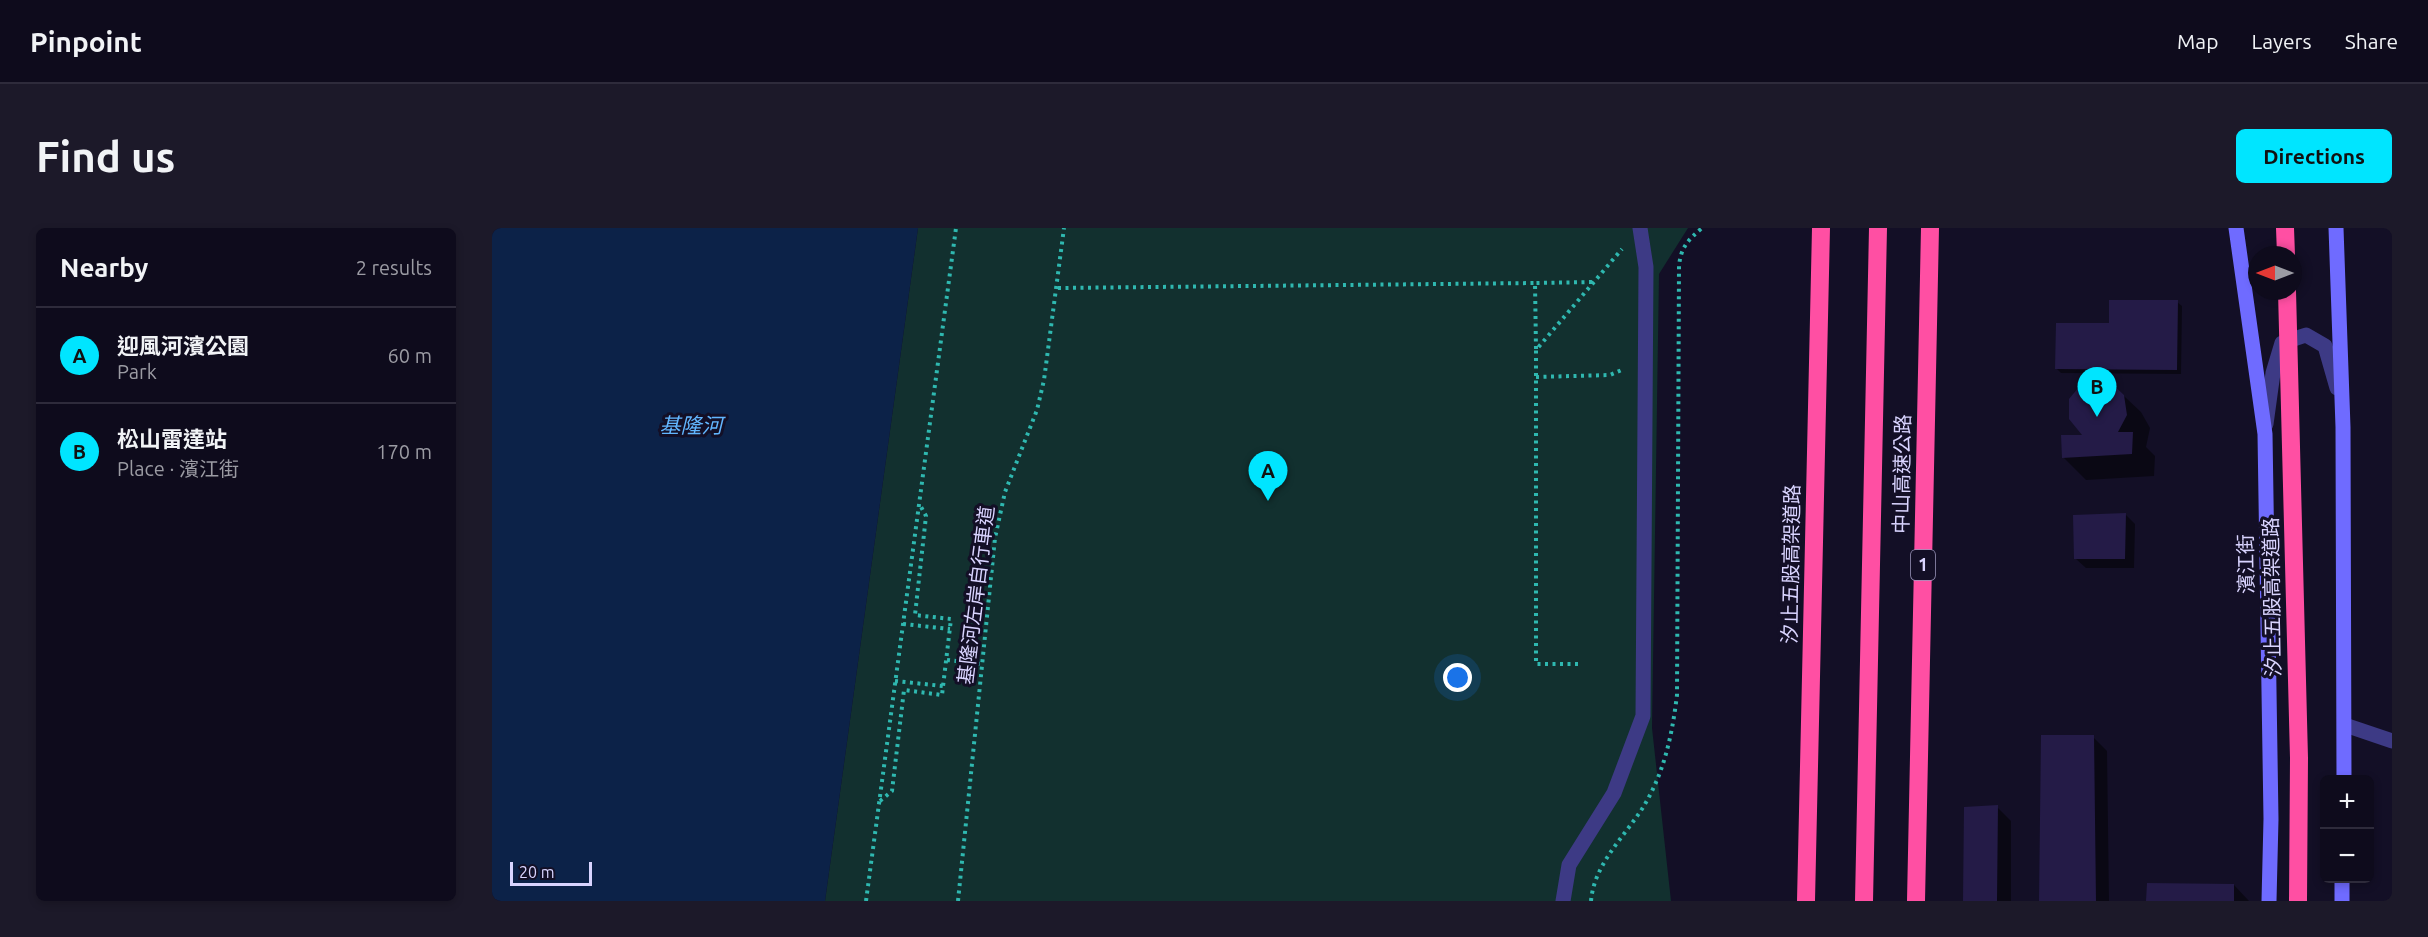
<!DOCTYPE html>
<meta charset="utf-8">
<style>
body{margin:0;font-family:Ubuntu,"Noto Sans TC",sans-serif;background:#1c1929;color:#f1f3f6}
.controls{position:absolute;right:18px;bottom:18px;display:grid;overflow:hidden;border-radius:9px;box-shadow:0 3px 9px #0003}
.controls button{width:54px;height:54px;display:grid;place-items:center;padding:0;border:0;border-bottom:2px solid #2e2b3b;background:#0e0b1c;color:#f1f3f6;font:30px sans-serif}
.compass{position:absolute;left:1756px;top:18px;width:54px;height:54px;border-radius:50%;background:#0e0b1c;box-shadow:0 3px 9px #0003;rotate:270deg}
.scale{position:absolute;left:18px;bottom:15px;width:82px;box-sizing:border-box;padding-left:6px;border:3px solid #d9d4ff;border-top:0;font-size:16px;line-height:21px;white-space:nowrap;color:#d9d4ff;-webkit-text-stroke:4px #130f26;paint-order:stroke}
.you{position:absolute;left:966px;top:450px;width:21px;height:21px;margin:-15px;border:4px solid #fff;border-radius:50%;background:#1a73e8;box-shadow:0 0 0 9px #1a73e833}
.badge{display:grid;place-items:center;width:39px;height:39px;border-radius:50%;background:#00e5ff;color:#111;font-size:20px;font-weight:700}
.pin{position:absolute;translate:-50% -50px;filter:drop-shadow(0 2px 3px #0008)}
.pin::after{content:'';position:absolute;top:32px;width:21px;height:18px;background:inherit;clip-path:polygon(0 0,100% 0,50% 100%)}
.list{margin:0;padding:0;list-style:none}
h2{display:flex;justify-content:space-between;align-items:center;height:78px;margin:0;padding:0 24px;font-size:26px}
h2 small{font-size:20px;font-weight:400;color:#9b9ba3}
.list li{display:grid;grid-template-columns:39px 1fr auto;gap:18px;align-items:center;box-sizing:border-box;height:96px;padding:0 24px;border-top:2px solid #2e2b3b}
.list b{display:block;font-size:22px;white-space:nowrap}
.list p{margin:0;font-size:20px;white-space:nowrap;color:#9b9ba3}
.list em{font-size:20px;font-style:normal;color:#9b9ba3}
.map{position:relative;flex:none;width:1900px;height:673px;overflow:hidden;border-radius:9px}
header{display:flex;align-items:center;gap:36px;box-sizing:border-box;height:84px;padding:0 30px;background:#0e0b1c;border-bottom:2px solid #2e2b3b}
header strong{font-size:28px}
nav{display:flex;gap:33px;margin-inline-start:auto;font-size:21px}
.intro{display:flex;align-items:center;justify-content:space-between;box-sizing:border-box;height:144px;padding:0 36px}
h1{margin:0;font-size:42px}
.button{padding:15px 27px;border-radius:9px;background:#00e5ff;color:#111;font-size:21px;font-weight:700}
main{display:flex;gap:36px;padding:0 36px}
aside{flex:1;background:#0e0b1c;border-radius:9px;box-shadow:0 3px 9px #0003}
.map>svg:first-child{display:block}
.green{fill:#12302f}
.water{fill:#0c2248}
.shadow{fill:#0007}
.building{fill:#241b47}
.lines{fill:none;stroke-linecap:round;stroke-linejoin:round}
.path{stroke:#2fb8b0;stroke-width:4;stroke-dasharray:3 4.5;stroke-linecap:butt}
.lane{stroke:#3d3a85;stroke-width:15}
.street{stroke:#3d3a85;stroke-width:15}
.secondary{stroke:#6f6bff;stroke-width:15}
.highway{stroke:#ff4fa3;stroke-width:18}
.highway-bridge{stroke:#ff4fa3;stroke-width:18}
.labels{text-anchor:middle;stroke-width:6;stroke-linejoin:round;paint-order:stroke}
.shield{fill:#130f26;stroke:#9e99be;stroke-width:1.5}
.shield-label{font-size:18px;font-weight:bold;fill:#d9d4ff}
.street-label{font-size:20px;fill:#d9d4ff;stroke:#130f26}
.water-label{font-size:21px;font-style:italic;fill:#62b6ff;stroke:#130f26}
</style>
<header>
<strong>Pinpoint</strong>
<nav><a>Map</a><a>Layers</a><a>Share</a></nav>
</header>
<div class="intro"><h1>Find us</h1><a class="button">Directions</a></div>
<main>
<aside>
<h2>Nearby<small>2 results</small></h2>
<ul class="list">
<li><span class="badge">A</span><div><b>迎風河濱公園</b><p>Park</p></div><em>60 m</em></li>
<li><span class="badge">B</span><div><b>松山雷達站</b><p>Place · 濱江街</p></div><em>170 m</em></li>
</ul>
</aside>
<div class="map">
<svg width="1900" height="673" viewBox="0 0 1900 673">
<rect width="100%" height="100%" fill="#130f26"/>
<path class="green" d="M426,0h770l-29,46 -7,454 19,173h-846z"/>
<path class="water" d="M0,0h426l-93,673h-333z"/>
<path class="shadow" d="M1685,74l5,4 -1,68 -120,-1 -4,-4 54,-44z
M1600,153l18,2 31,29 9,16 -4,19 9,9 -1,20 -68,4 -23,-23 22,-21 -15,-36 5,-9z
M1633,286l10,10 -1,44h-48l-10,-9z
M1601,509l14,14 2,150h-69z
M1505,579l14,14v80h-47z
M1742,657l15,16h-101z"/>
<path class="building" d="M1617,72h69l-1,70 -122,-1 1,-46h53z
M1609,151l9,3 14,13 3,20 -9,17h15l-1,22 -70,4 -1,-23h21l-13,-16v-20l13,-16z
M1634,285l-1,46h-51l-1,-44z
M1549,507h53l2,166h-57z
M1506,577l-1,96h-34l1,-94z
M1655,655l87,1v17h-88z"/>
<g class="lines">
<path class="path" d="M566,60l477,-5
M1044,121l-1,-66 58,-1
M1044,149l74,-2 14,-6
M411,396l47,5
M455,432l35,4
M1086,436h-42v-314l86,-101
M403,453l48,5
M388,573l12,-10 12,-101 38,5 9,-76 -36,-4 11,-99 -6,-11
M374,673l90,-673
M466,673l37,-363 10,-46 32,-82 7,-30 20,-152
M1099,673c3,-36 32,-63 51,-92 22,-35 30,-73 35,-114l2,-429c2,-19 9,-26 23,-38"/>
<path class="lane" d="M1774,196l7,-51 9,-30 24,-8 19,11 12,42
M1071,673l6,-36 45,-72 29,-77 3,-449 -6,-39"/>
<path class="street" d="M1853,497l47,16"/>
<path class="secondary" d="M1744,0l29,206 6,385 -2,82
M1844,0l7,199 1,353
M1850,673v-23"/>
<path class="highway" d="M1314,673l15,-673
M1372,673l14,-673
M1424,673l14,-673"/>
<path class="highway-bridge" d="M1793,0l1,27
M1795,63l12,467 -1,143"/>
</g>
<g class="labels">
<rect class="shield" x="1419" y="322" width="24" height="30" rx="4.5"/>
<g class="shield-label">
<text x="1431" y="343">1</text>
</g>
<g class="street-label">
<text transform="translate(1410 246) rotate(-89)" y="7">中山高速公路</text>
<text transform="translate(1299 336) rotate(-89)" y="7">汐止五股高架道路</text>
<text transform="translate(1754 336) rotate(-91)" y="7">濱江街</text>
<text transform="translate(484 367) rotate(-83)" y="7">基隆河左岸自行車道</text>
<text transform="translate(1780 369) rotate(-91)" y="7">汐止五股高架道路</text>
</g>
<g class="water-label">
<text x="199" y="205">基隆河</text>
</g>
</g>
</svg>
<div class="controls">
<button>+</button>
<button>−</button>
</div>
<svg class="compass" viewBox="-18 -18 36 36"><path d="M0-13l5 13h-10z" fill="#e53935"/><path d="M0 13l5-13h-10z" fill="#9b9ba3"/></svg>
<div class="scale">20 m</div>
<div class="you"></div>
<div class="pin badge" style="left:776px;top:273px">A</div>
<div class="pin badge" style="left:1605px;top:189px">B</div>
</div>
</main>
